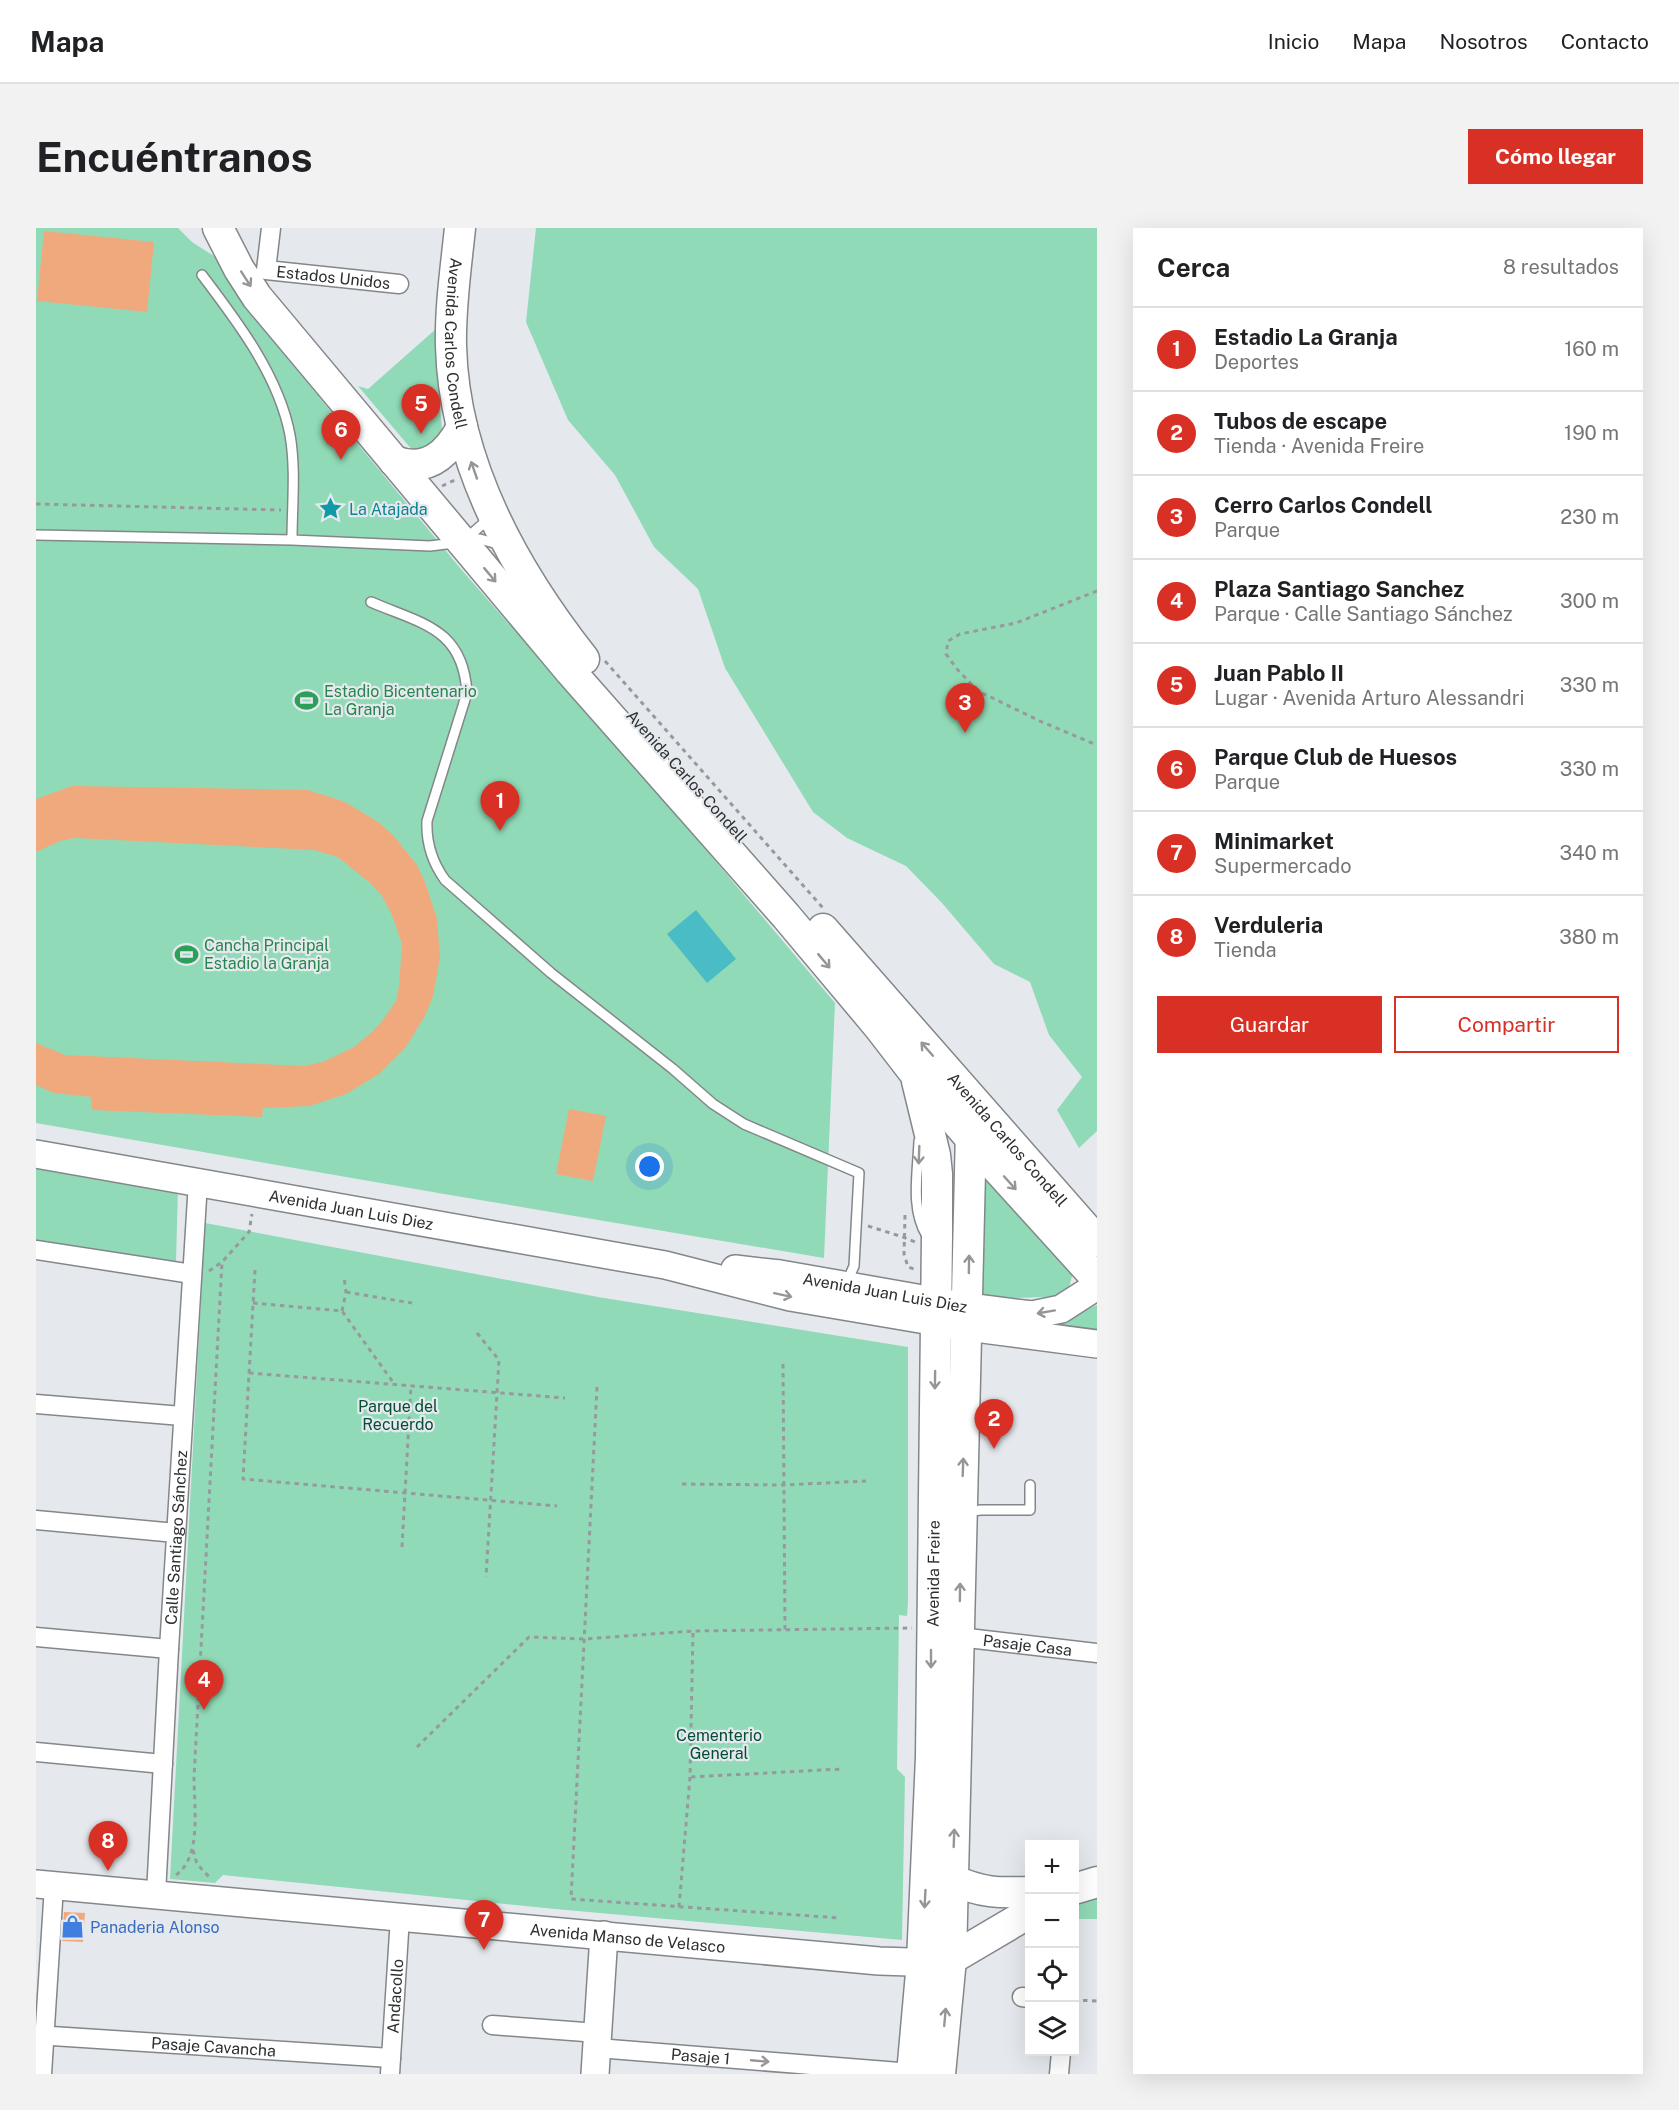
<!DOCTYPE html>
<html lang="es">
<meta charset="utf-8">
<style>
body{margin:0;font-family:"Public Sans",sans-serif;background:#f2f2f2;color:#202124}
.controls{position:absolute;right:18px;bottom:18px;display:grid;overflow:hidden;border-radius:0px;box-shadow:0 6px 24px #0002}
.controls button{width:54px;height:54px;display:grid;place-items:center;padding:0;border:0;border-bottom:2px solid #e0e0e0;background:#fff;color:#202124;font:30px sans-serif}
.you{position:absolute;left:614px;top:939px;width:21px;height:21px;margin:-15px;border:4px solid #fff;border-radius:50%;background:#1a73e8;box-shadow:0 0 0 9px #1a73e833}
.badge{display:grid;place-items:center;width:39px;height:39px;border-radius:50%;background:#d93025;color:#fff;font-size:20px;font-weight:700}
.pin{position:absolute;translate:-50% -50px;filter:drop-shadow(0 2px 3px #0008)}
.pin::after{content:'';position:absolute;top:32px;width:21px;height:18px;background:inherit;clip-path:polygon(0 0,100% 0,50% 100%)}
.list{margin:0;padding:0;list-style:none}
h2{display:flex;justify-content:space-between;align-items:center;height:78px;margin:0;padding:0 24px;font-size:26px}
h2 small{font-size:20px;font-weight:400;color:#757577}
.list li{display:grid;grid-template-columns:39px 1fr auto;gap:18px;align-items:center;box-sizing:border-box;height:84px;padding:0 24px;border-top:2px solid #e0e0e0}
.list b{display:block;font-size:22px;white-space:nowrap}
.list p{margin:0;font-size:20px;white-space:nowrap;color:#757577}
.list em{font-size:20px;font-style:normal;color:#757577}
.actions{display:flex;gap:12px;padding:18px 24px}
.actions a{flex:1;padding:14px 0;border:2px solid #d93025;border-radius:0px;text-align:center;font-size:21px;color:#d93025}
.actions .main{background:#d93025;color:#fff}
.icon{flex:none;width:33px;height:33px;fill:none;stroke:currentColor;stroke-width:2;stroke-linecap:round;stroke-linejoin:round}
.map{position:relative;flex:none;width:1061px;height:1846px;overflow:hidden;border-radius:0px}
header{display:flex;align-items:center;gap:36px;box-sizing:border-box;height:84px;padding:0 30px;background:#fff;border-bottom:2px solid #e0e0e0}
header strong{font-size:28px}
nav{display:flex;gap:33px;margin-inline-start:auto;font-size:21px}
.intro{display:flex;align-items:center;justify-content:space-between;box-sizing:border-box;height:144px;padding:0 36px}
h1{margin:0;font-size:42px}
.button{padding:15px 27px;border-radius:0px;background:#d93025;color:#fff;font-size:21px;font-weight:700}
main{display:flex;gap:36px;padding:0 36px}
aside{flex:1;background:#fff;border-radius:0px;box-shadow:0 6px 24px #0002}
.map>svg:first-child{display:block}
.green{fill:#91dab7}
.water{fill:#49bcc6}
.building{fill:#f0a97c}
.lines{fill:none;stroke-linecap:round;stroke-linejoin:round}
.lane-casing{stroke:#83878a;stroke-width:12}
.street-casing{stroke:#83878a;stroke-width:21}
.secondary-casing{stroke:#83878a;stroke-width:30}
.primary-casing{stroke:#83878a;stroke-width:33}
.path{stroke:#979a9d;stroke-width:3;stroke-dasharray:4.5 4.5;stroke-linecap:butt}
.lane{stroke:#fff;stroke-width:9}
.street{stroke:#fff;stroke-width:18}
.secondary{stroke:#fff;stroke-width:27}
.primary{stroke:#fff;stroke-width:30}
.oneway{stroke:#969697}
.labels{text-anchor:middle;stroke-width:4.5;stroke-linejoin:round;paint-order:stroke}
.street-label{font-size:16px;fill:#2c2e2f;stroke:#e5e9ed}
.culture-label{font-size:16px;fill:#0d838f;stroke:#e5e9ed;text-anchor:start}
.leisure-label{font-size:16px;fill:#27864d;stroke:#e5e9ed;text-anchor:start}
.park-label{font-size:16px;fill:#044e34;stroke:#e5e9ed}
.shop-label{font-size:16px;fill:#366cbe;stroke:#e5e9ed;text-anchor:start}
</style>
<header>
<strong>Mapa</strong>
<nav><a>Inicio</a><a>Mapa</a><a>Nosotros</a><a>Contacto</a></nav>
</header>
<div class="intro"><h1>Encuéntranos</h1><a class="button">Cómo llegar</a></div>
<main>
<div class="map">
<svg width="1061" height="1846" viewBox="0 0 1061 1846">
<rect width="100%" height="100%" fill="#e5e9ed"/>
<path class="green" d="M0,0h142l14,14 22,14 33,52 21,27 192,233 231,264 144,171 -11,255 -380,-64 -408,-71z
M500,0h561v903l-18,17 -22,-38 25,-33 -33,-42 -19,-53 -36,-18 -52,-61 -36,-37 -59,-28 -34,-26 -88,-144 -27,-79 -44,-42 -39,-72 -47,-55 -42,-98z
M401,100l-1,34 6,67 -8,20 -21,2 -55,-65 10,3z
M0,937l142,23 -2,74 -140,-22z
M948,939l91,97 -8,32 -77,3 -10,-6z
M169,995l393,74 310,50v255l-1,14 -8,-1 -2,154 8,8 -3,163 -347,-31 -332,-34 -8,8 -45,-4z
M1061,1077v30l-75,-7 42,-10z
M1061,1668v23h-22v-22z"/>
<path class="water" d="M660,682l40,49 -29,24 -40,-49z"/>
<path class="building" d="M8,3l110,11 -7,70 -110,-11z
M36,558l236,4 37,12 33,20 15,13 24,30 8,17 12,37 3,39 -7,38 -7,18 -20,33 -27,27 -33,20 -36,12 -47,2 -1,9 -170,-7 -1,-13 -37,-4 -18,-8v-42l29,12 238,11 20,-4 31,-15 18,-15 11,-12 13,-19 3,-15 3,-42 -10,-29 -10,-19 -12,-13 -32,-26 -24,-7 -239,-12 -15,3 -24,11v-53z
M533,881l37,7 -13,65 -37,-7z
M28,1684l21,1 -2,29 -21,-1z"/>
<g class="lines">
<defs>
<path id="lane" d="M166,47c35,46 77,101 88,160 6,34 2,71 2,105
M0,307l256,5 138,6 32,-4 22,-19v-7
M432,311h12l21,6
M335,374c51,22 92,26 96,91l-40,128c-1,23 5,41 18,59l106,93 122,96 40,35 31,20 115,49 -5,93 -7,16
M883,913c-1,31 -9,68 8,95
M928,1284l17,-2h49v-25"/>
<g id="street">
<path id="s1" d="M235,0l-5,42 133,14"/>
<path d="M0,1022l156,24"/>
<path d="M0,1176l146,12"/>
<path d="M0,1292l140,13"/>
<path d="M0,1409l133,12"/>
<path id="s2" d="M923,1409l138,16"/>
<path d="M0,1524l127,12"/>
<path id="s3" d="M120,1666l13,-245 29,-467"/>
<path d="M986,1769l7,1"/>
<path d="M456,1797l106,8"/>
<path id="s4" d="M0,1807l355,23"/>
<path id="s5" d="M561,1820l315,25"/>
<path d="M6,1846l12,-188"/>
<path id="s6" d="M354,1846l10,-157"/>
<path d="M1023,1846l2,-22"/>
</g>
<g id="secondary">
<path id="s7" d="M0,926l629,111 125,32 177,30 130,17"/>
<path id="s8" d="M699,1041l45,5 188,33 64,8 29,-6 36,-23"/>
<path id="s9" d="M0,1656l843,77 31,1 33,-2"/>
<path d="M559,1846l9,-139"/>
</g>
<g id="primary">
<path d="M182,0l21,41 18,28 313,374 216,245 93,111 37,48 73,85 108,119"/>
<path id="s10" d="M424,0c-4,39 -10,79 -9,118 3,117 62,223 133,313"/>
<path d="M358,233c33,12 53,-6 68,-34"/>
<path id="s11" d="M787,701l274,312"/>
<path d="M917,1652c29,13 45,13 76,12"/>
<path d="M1038,1661l23,-7"/>
<path d="M915,1731l78,-46"/>
<path id="s12" d="M876,1846l10,-112 9,-205 6,-521v-62l-2,-19 -18,-74"/>
<path d="M904,1846l11,-115 20,-829"/>
</g>
</defs>
<use href="#lane" class="lane-casing"/>
<use href="#street" class="street-casing"/>
<use href="#secondary" class="secondary-casing"/>
<use href="#primary" class="primary-casing"/>
<path class="path" d="M406,258l13,-6
M0,276l245,6
M1061,363l-81,32 -56,11 -12,7 -2,13 11,15 21,22 64,31 55,23
M569,433l218,247
M869,987l-1,39 4,13 6,2
M832,998l35,11 12,5
M219,1042l-12,209 314,27
M173,1043l13,-9 27,-30 3,-18
M310,1064l66,11
M217,1075l89,8 53,74
M306,1083l4,-19 -2,-15
M441,1105l22,27 -13,217
M747,1136l2,267
M213,1145l316,25
M561,1159l-26,512 269,19
M646,1256l102,1 82,-4
M366,1319l9,-161
M381,1519l112,-110 55,2 109,-8 219,-3
M655,1549l151,-8
M157,1622l4,14 14,15
M140,1647c26,-18 18,-69 18,-98l28,-515
M643,1679l11,-130 3,-146
M1038,1772l23,1"/>
<use href="#lane" class="lane"/>
<use href="#street" class="street"/>
<use href="#secondary" class="secondary"/>
<use href="#primary" class="primary"/>
</g>
<defs><path id="oneway-shaft" d="M-6 0H5M1.5-3L5.5 0L1.5 3" fill="none" stroke-width="1.6" stroke-linecap="round" stroke-linejoin="round" transform="scale(1.5)"/></defs>
<g class="oneway">
<use href="#oneway-shaft" transform="translate(210 51) rotate(57)"/>
<use href="#oneway-shaft" transform="translate(438 242) rotate(-109)"/>
<use href="#oneway-shaft" transform="translate(454 347) rotate(50)"/>
<use href="#oneway-shaft" transform="translate(788 733) rotate(50)"/>
<use href="#oneway-shaft" transform="translate(891 821) rotate(-131)"/>
<use href="#oneway-shaft" transform="translate(883 927) rotate(92)"/>
<use href="#oneway-shaft" transform="translate(974 955) rotate(48)"/>
<use href="#oneway-shaft" transform="translate(933 1036) rotate(-89)"/>
<use href="#oneway-shaft" transform="translate(747 1067) rotate(12)"/>
<use href="#oneway-shaft" transform="translate(1010 1084) rotate(170)"/>
<use href="#oneway-shaft" transform="translate(899 1152) rotate(91)"/>
<use href="#oneway-shaft" transform="translate(927 1239) rotate(-88)"/>
<use href="#oneway-shaft" transform="translate(924 1364) rotate(-89)"/>
<use href="#oneway-shaft" transform="translate(895 1431) rotate(90)"/>
<use href="#oneway-shaft" transform="translate(918 1610) rotate(-88)"/>
<use href="#oneway-shaft" transform="translate(889 1671) rotate(93)"/>
<use href="#oneway-shaft" transform="translate(909 1789) rotate(-85)"/>
<use href="#oneway-shaft" transform="translate(724 1833) rotate(5)"/>
</g>
<defs>
<symbol id="sight-bare" viewBox="-9 -9 18 18"><path d="M0-6L1.8-2.2L6-1.7L2.9 1.2L3.7 5.4L0 3.3L-3.7 5.4L-2.9 1.2L-6-1.7L-1.8-2.2Z" fill="#0f9aa8" stroke="#e5e9ed" stroke-width="2.5" paint-order="stroke"/></symbol>
<symbol id="stadium-bare" viewBox="-9 -9 18 18"><path d="M0-5a6.5 5 0 1 0 0 10a6.5 5 0 1 0 0-10ZM-3.5-1.8h7v3.6h-7Z" fill="#2e9e5b" stroke="#e5e9ed" stroke-width="2.5" paint-order="stroke"/></symbol>
<symbol id="shop-bare" viewBox="-9 -9 18 18"><path d="M-5-2.5h2.3a2.7 3.5 0 0 1 5.4 0H5L5.5 6h-11ZM-1.5-2.5h3a1.5 2.3 0 0 0-3 0Z" fill="#3f7fe0" stroke="#e5e9ed" stroke-width="2.5" paint-order="stroke"/></symbol>
</defs>
<g fill-rule="evenodd">
<use href="#sight-bare" x="278" y="264" width="33" height="33"/>
<use href="#stadium-bare" x="254" y="456" width="33" height="33"/>
<use href="#stadium-bare" x="134" y="710" width="33" height="33"/>
<use href="#shop-bare" x="20" y="1682" width="33" height="33"/>
</g>
<g class="labels">
<g class="street-label">
<text dy="6" stroke="none"><textPath href="#s1" startOffset="110">Estados Unidos</textPath></text>
<text dy="6" stroke="none"><textPath href="#s10" startOffset="116">Avenida Carlos Condell</textPath></text>
<text transform="translate(651 548) rotate(48)" y="6">Avenida Carlos Condell</text>
<text dy="6" stroke="none"><textPath href="#s11" startOffset="280">Avenida Carlos Condell</textPath></text>
<text dy="6" stroke="none"><textPath href="#s7" startOffset="320">Avenida Juan Luis Diez</textPath></text>
<text dy="6" stroke="none"><textPath href="#s8" startOffset="152">Avenida Juan Luis Diez</textPath></text>
<text dy="6" stroke="none"><textPath href="#s3" startOffset="357">Calle Santiago Sánchez</textPath></text>
<text dy="6" stroke="none"><textPath href="#s12" startOffset="501">Avenida Freire</textPath></text>
<text dy="6" stroke="none"><textPath href="#s2" startOffset="69">Pasaje Casa</textPath></text>
<text dy="6" stroke="none"><textPath href="#s9" startOffset="594">Avenida Manso de Velasco</textPath></text>
<text dy="6" stroke="none"><textPath href="#s6" startOffset="78">Andacollo</textPath></text>
<text dy="6" stroke="none"><textPath href="#s4" startOffset="178">Pasaje Cavancha</textPath></text>
<text dy="6" stroke="none"><textPath href="#s5" startOffset="104">Pasaje 1</textPath></text>
</g>
<g class="culture-label">
<text x="313" y="287">La Atajada</text>
</g>
<g class="leisure-label">
<text x="288" y="469">Estadio Bicentenario<tspan x="288" dy="18">La Granja</tspan></text>
<text x="168" y="723">Cancha Principal<tspan x="168" dy="18">Estadio la Granja</tspan></text>
</g>
<g class="park-label">
<text x="362" y="1184">Parque del<tspan x="362" dy="18">Recuerdo</tspan></text>
<text x="683" y="1513">Cementerio<tspan x="683" dy="18">General</tspan></text>
</g>
<g class="shop-label">
<text x="54" y="1705">Panaderia Alonso</text>
</g>
</g>
</svg>
<div class="controls">
<button>+</button>
<button>−</button>
<button><svg class="icon" aria-label="locate" viewBox="0 0 24 24"><circle cx="12" cy="12" r="6"/><path d="M12 2v4M12 18v4M2 12h4M18 12h4"/></svg></button>
<button><svg class="icon" aria-label="layers" viewBox="0 0 24 24"><path d="M12 4l9 5-9 5-9-5zM3 14l9 5 9-5"/></svg></button>
</div>
<div class="you"></div>
<div class="pin badge" style="left:464px;top:603px">1</div>
<div class="pin badge" style="left:958px;top:1221px">2</div>
<div class="pin badge" style="left:929px;top:505px">3</div>
<div class="pin badge" style="left:168px;top:1482px">4</div>
<div class="pin badge" style="left:385px;top:206px">5</div>
<div class="pin badge" style="left:305px;top:232px">6</div>
<div class="pin badge" style="left:448px;top:1722px">7</div>
<div class="pin badge" style="left:72px;top:1643px">8</div>
</div>
<aside>
<h2>Cerca<small>8 resultados</small></h2>
<ul class="list">
<li><span class="badge">1</span><div><b>Estadio La Granja</b><p>Deportes</p></div><em>160 m</em></li>
<li><span class="badge">2</span><div><b>Tubos de escape</b><p>Tienda · Avenida Freire</p></div><em>190 m</em></li>
<li><span class="badge">3</span><div><b>Cerro Carlos Condell</b><p>Parque</p></div><em>230 m</em></li>
<li><span class="badge">4</span><div><b>Plaza Santiago Sanchez</b><p>Parque · Calle Santiago Sánchez</p></div><em>300 m</em></li>
<li><span class="badge">5</span><div><b>Juan Pablo II</b><p>Lugar · Avenida Arturo Alessandri</p></div><em>330 m</em></li>
<li><span class="badge">6</span><div><b>Parque Club de Huesos</b><p>Parque</p></div><em>330 m</em></li>
<li><span class="badge">7</span><div><b>Minimarket</b><p>Supermercado</p></div><em>340 m</em></li>
<li><span class="badge">8</span><div><b>Verduleria</b><p>Tienda</p></div><em>380 m</em></li>
</ul>
<div class="actions"><a class="main">Guardar</a><a>Compartir</a></div>
</aside>
</main>
